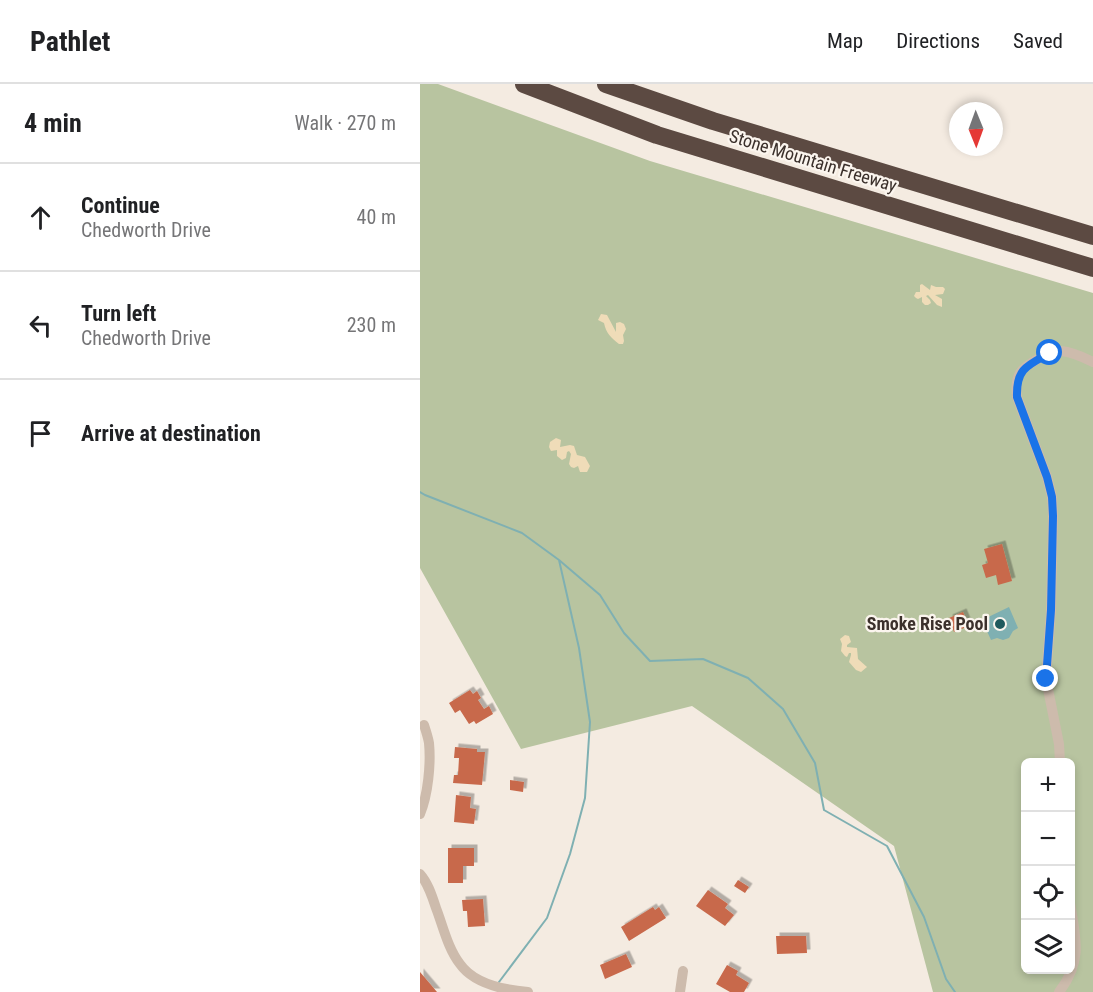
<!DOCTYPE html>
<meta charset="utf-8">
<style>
body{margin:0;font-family:"Roboto Condensed",sans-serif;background:#f6f6f6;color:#202124}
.controls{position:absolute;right:18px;bottom:18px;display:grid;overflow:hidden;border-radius:9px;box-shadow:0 3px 9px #0003}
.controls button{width:54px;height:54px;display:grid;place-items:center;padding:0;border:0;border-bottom:2px solid #e0e0e0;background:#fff;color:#202124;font:30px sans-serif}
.compass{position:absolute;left:529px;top:18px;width:54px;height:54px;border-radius:50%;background:#fff;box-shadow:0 3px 9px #0003;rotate:179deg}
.stop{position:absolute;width:18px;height:18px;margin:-14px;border:4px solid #1a73e8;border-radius:50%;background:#fff}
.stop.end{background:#1a73e8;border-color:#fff;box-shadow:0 2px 6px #0008}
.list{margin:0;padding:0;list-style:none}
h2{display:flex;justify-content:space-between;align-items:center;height:78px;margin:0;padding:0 24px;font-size:26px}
h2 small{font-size:20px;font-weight:400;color:#757577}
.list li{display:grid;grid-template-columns:39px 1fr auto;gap:18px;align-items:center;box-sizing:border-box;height:108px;padding:0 24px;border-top:2px solid #e0e0e0}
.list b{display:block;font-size:22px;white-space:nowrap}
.list p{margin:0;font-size:20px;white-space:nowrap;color:#757577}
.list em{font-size:20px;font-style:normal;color:#757577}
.icon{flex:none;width:33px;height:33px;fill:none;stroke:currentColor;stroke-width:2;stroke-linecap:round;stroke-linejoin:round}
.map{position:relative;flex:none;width:673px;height:908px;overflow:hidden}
header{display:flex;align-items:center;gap:36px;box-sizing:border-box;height:84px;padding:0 30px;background:#fff;border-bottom:2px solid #e0e0e0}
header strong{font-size:28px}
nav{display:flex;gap:33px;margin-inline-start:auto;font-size:21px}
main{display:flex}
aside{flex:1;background:#fff}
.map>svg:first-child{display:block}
.green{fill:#b8c4a0;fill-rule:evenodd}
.sand{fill:#efdcb8}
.water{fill:#7fb0b2}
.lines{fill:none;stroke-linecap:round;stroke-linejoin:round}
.stream{stroke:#7fb0b2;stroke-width:2}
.building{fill:#c8694b;filter:url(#shadow)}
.minor{stroke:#cdbbac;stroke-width:10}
.motorway{stroke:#5c4a42;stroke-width:18}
.route{stroke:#1a73e8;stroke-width:8}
.poi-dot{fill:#1f5a5e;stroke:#fbf5ee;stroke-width:2}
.labels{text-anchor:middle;stroke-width:4.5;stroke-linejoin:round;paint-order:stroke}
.street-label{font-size:18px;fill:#3b302b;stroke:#fbf5ee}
.poi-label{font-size:18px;font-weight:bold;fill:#3b302b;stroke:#fbf5ee;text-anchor:end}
</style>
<header>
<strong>Pathlet</strong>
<nav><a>Map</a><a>Directions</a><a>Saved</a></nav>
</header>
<main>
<aside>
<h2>4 min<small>Walk · 270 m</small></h2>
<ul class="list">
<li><svg class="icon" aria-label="ahead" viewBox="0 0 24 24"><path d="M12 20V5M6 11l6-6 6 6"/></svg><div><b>Continue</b><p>Chedworth Drive</p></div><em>40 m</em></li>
<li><svg class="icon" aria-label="left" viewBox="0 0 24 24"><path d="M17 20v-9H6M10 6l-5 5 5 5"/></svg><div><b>Turn left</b><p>Chedworth Drive</p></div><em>230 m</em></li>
<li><svg class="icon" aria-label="arrive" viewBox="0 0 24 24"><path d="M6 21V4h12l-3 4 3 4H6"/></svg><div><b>Arrive at destination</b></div></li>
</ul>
</aside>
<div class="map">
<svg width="673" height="908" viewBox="0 0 673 908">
<defs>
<filter id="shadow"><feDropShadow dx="3.5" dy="-3.5" stdDeviation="0" flood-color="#0004"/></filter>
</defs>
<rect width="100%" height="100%" fill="#f4ebe1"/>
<path class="green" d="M0,0h18l212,77 443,132v699h-160l-39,-146 -202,-140 -171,43 -101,-181zM606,678h44v208h-44z"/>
<path class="sand" d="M502,200l8,6 1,-5 5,2h7l2,2 -2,5 -8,1 7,4v8l-5,-2 -9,-10 -2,1 4,4 1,3 -3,2h-3l-3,-3v-5l-4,2 -2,-1 -2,-2 2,-4h4v-7z
M181,230l6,1 9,17v-9l4,-1 4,2 2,5 -3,6 1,6 -1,3h-4c-8,-6 -13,-11 -15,-21l-6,-3z
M136,354l5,2 -1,7 10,-2 4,1 3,9 8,2 5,9 -3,6h-7l-2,-6 -4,2 -3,-1 -2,-3 2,-10 -2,-3 -2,1 -1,6 -4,2 -5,-4v-6l-6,1 -2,-4 1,-5z
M425,551l4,1 2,6 -4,3v2l10,1 1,11 9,8 -6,5 -5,-2 -7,-8 2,-7v-2h-2l-2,4 -2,-1 -4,-5 1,-7 -2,-5z"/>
<path class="water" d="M589,523l9,21 -5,3 -4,7 -6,2 -6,-2 -6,2 -9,-20z"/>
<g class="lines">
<path class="stream" d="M0,408l5,3 97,38 37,27 41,35 24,38 26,28 53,-2 45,19 35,31 32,54 9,47 63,36 37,71 22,62 9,13
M79,898l48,-64 23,-64 15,-56 5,-76 -11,-74 -20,-88"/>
</g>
<path class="building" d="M582,460l10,37 -14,4 -2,-10 -10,3 -4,-13 6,-2 -4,-14z
M543,528l6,14 -15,6 -5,-14z
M50,606l3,4 4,-3 4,7 -3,2 6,9 5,-3 4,8 -17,10 -2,-3 -5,3 -9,-14 -5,3 -6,-10z
M35,663l22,2v3h8l-3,33 -29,-2 1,-8h4l1,-17h-5z
M90,696l14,2 -1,10 -13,-2z
M36,711l15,2 -1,11 6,1 -2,15 -20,-2z
M28,764h26v18h-11v17h-15z
M318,796l11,7 -4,6 -11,-7z
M288,806l20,14 -3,4 9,7 -9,11 -29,-20z
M63,815l2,27 -17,1 -1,-16h-4l-1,-11z
M233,823l2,3 4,-3 7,11 -37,23 -8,-14z
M356,852h30l1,17 -30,1z
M206,870l6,13 -27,12 -5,-14z
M307,881l11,6 -2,4 13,8 -5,9h-14l-14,-8z
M0,888l17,20h-17z"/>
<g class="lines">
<path class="minor" d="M640,678l-1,-18 -13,-65 5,-69 2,-94 -1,-19 -5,-20 -30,-80c-1,-8 -1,-17 3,-24 6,-9 30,-22 41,-22 11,1 22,6 32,11
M0,730c8,-19 11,-50 9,-71 -1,-6 -3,-12 -5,-18
M0,790c8,9 12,22 16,34 7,18 12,41 24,56 14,20 45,26 68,28
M260,908l3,-21
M639,908c24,-31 17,-53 11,-89"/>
<path class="motorway" d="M104,0l133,51 436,133
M186,0l107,37 380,115"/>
</g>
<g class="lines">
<path class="route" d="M626,595l5,-69 2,-94 -1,-19 -5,-20 -30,-80c-1,-29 11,-32 33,-44"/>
</g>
<circle class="poi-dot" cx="580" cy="540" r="6"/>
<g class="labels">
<g class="street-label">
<text transform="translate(393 77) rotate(17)" y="6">Stone Mountain Freeway</text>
</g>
<g class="poi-label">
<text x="568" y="546">Smoke Rise Pool</text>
</g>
</g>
</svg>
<div class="controls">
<button>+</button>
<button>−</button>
<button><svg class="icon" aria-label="locate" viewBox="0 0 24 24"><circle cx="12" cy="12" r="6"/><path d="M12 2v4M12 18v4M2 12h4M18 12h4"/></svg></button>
<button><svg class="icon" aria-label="layers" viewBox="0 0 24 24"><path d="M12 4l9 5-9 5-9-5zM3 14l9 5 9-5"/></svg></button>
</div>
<svg class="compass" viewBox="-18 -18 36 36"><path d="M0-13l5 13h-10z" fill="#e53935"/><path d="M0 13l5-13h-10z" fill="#757577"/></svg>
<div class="stop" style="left:630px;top:269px"></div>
<div class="stop end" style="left:626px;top:595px"></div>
</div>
</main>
